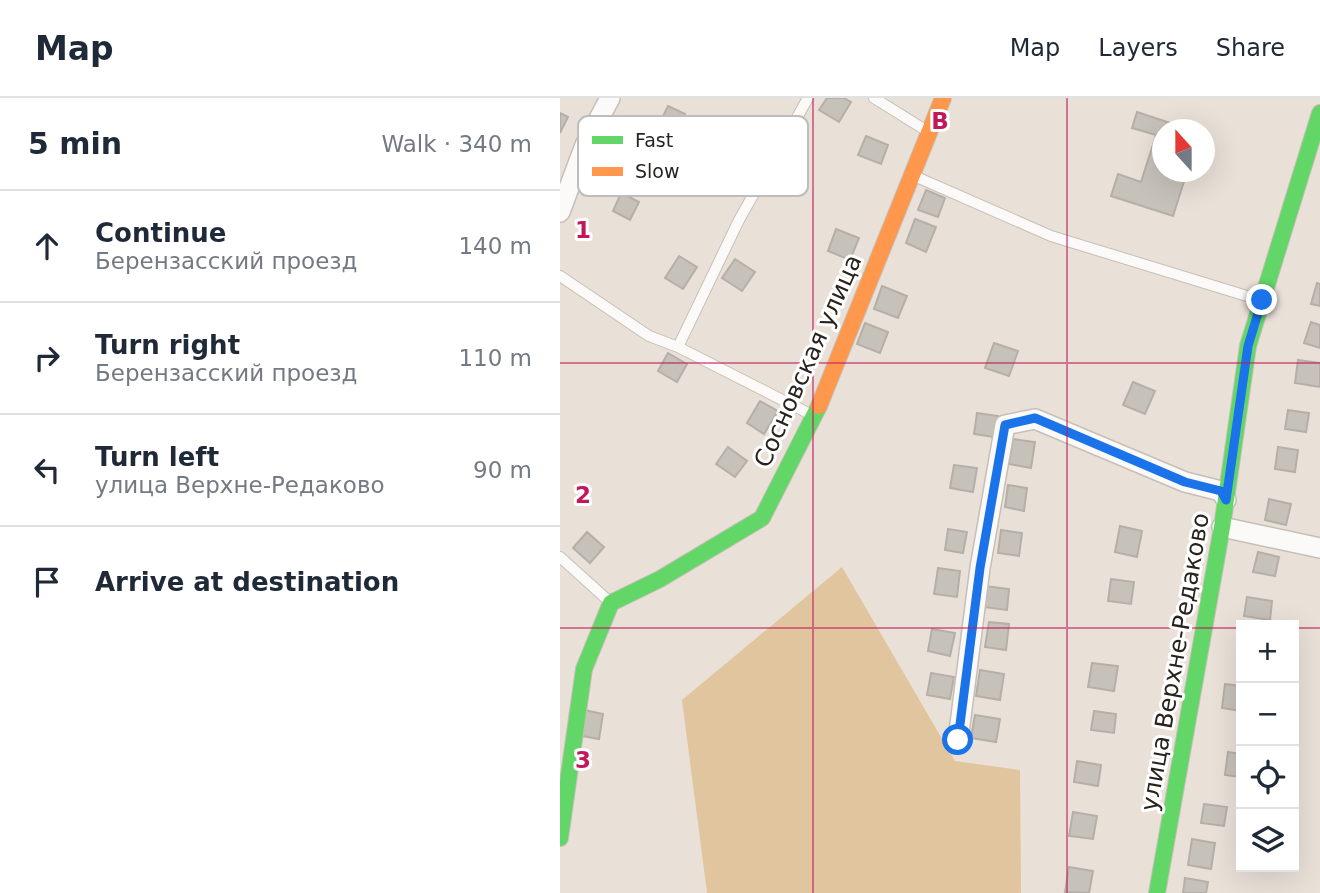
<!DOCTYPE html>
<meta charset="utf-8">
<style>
body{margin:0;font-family:"DejaVu Sans",sans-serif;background:#f6f6f7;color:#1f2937}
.controls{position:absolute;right:21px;bottom:21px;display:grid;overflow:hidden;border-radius:0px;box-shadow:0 7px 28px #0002}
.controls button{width:63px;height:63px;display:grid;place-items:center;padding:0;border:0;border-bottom:2px solid #e0e1e3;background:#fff;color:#1f2937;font:35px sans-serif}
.compass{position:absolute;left:592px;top:21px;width:63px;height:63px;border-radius:50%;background:#fff;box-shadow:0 7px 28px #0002;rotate:339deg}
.stop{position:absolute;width:21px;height:21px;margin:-16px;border:5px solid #1a73e8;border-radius:50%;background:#fff}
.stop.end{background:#1a73e8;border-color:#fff;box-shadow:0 2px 7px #0008}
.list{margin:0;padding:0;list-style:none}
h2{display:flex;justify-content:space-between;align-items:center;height:91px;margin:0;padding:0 28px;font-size:30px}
h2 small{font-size:23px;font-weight:400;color:#747a83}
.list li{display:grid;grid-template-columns:46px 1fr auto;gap:21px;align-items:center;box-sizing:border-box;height:112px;padding:0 28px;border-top:2px solid #e0e1e3}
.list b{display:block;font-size:26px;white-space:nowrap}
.list p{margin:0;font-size:23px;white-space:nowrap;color:#747a83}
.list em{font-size:23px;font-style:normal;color:#747a83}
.icon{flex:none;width:38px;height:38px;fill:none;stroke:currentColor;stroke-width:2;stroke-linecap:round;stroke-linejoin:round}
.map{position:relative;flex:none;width:760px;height:795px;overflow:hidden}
header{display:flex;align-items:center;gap:42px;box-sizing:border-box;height:98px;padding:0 35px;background:#fff;border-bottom:2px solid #e0e1e3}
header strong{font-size:33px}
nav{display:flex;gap:38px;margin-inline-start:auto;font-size:24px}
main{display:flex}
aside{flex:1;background:#fff}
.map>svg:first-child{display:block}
.green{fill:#e1c59f}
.building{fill:#c6c1b9;stroke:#b5afa8;stroke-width:2}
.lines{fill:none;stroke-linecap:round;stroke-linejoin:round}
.lane-casing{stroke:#c5bfb7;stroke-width:12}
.street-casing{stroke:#c5bfb7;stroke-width:22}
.fast-casing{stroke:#c5bfb7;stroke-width:18}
.slow-casing{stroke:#c5bfb7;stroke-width:18}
.lane{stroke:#fcfaf9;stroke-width:10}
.street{stroke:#fcfaf9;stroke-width:19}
.fast{stroke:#63d668;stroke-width:16}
.slow{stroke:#ff974d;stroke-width:16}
.route{stroke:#1a73e8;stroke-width:9}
.grid{fill:none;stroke:#c2185b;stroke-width:2;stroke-opacity:0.55}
.labels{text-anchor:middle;stroke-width:6;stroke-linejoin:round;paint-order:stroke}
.street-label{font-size:24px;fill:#28231c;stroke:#fff}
.key{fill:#fff;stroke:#bebdbb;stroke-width:2}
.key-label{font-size:19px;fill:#28231c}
.grid-label{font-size:23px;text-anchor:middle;font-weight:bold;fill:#c2185b;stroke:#fff;stroke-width:6;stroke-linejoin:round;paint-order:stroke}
</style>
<header>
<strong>Map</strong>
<nav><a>Map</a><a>Layers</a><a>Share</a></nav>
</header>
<main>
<aside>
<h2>5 min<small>Walk · 340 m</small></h2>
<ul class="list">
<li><svg class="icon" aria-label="ahead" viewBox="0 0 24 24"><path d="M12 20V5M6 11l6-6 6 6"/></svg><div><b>Continue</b><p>Берензасский проезд</p></div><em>140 m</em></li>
<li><svg class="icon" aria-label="right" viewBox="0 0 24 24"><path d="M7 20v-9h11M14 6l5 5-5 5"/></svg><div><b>Turn right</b><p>Берензасский проезд</p></div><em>110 m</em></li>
<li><svg class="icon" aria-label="left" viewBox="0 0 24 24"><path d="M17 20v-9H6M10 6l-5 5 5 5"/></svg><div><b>Turn left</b><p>улица Верхне-Редаково</p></div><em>90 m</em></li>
<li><svg class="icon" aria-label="arrive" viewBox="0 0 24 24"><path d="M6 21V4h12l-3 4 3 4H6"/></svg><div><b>Arrive at destination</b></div></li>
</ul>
</aside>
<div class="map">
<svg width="760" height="795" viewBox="0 0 760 795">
<rect width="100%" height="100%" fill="#e9e1d8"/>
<path class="green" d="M282,469l113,194 65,9 1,123h-314l-25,-193z"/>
<path class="building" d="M267,0h17l7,4 -12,20 -20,-12z
M108,8l17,8 -11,23 -17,-9z
M577,14l54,18h-28v42h24l-14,44 -62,-20 7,-22 23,8 15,-47 -24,-7z
M0,15l8,4 -8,16z
M306,38l22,9 -7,19 -23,-9z
M366,92l19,8 -7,19 -20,-7z
M61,95l18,9 -9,18 -17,-9z
M355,121l21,8 -10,25 -20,-9z
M276,131l23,9 -9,22 -22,-9z
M119,158l18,11 -14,22 -18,-11z
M175,161l20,13 -13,19 -20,-13z
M757,185l3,1v22l-9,-2z
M322,188l25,10 -9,22 -24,-9z
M751,224l9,3v23l-16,-5z
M305,225l23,9 -8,21 -23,-9z
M434,245l24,8 -9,25 -24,-8z
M108,255l19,11 -10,18 -19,-11z
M738,262l22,3v24l-25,-4z
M573,284l22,9 -10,23 -22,-9z
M200,303l18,10 -14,23 -17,-11z
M728,312l21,3 -3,19 -21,-3z
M417,315l21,3 -4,21 -20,-3z
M453,341l22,3 -4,26 -22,-4z
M168,349l19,14 -12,16 -19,-13z
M718,349l20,3 -3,22 -20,-3z
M394,367l23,3 -4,24 -23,-4z
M448,387l19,3 -3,23 -19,-4z
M709,401l22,5 -5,21 -21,-5z
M560,428l22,5 -5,26 -22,-5z
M388,431l19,3 -4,21 -18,-3z
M441,432l21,3 -3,23 -21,-3z
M27,434l17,15 -14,16 -17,-15z
M698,454l21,5 -4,19 -22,-4z
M378,470l22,3 -3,26 -23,-3z
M551,481l23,3 -3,22 -23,-3z
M425,488l24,3 -2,21 -24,-3z
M687,499l25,4 -2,19 -26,-4z
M429,524l20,2 -3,26 -21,-3z
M372,531l23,4 -5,23 -22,-5z
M532,565l26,3 -4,25 -26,-4z
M420,572l24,4 -4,26 -24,-4z
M371,575l23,4 -4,22 -23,-4z
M665,586l16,2v25l-19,-3z
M20,611l23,5 -4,25 -23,-4z
M534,613l22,3 -2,19 -23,-3z
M415,617l25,4 -4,23 -25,-4z
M668,654l13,2v23l-16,-2z
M517,663l24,4 -3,21 -24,-4z
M644,706l23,3 -3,19 -23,-3z
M513,714l24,4 -4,23 -24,-3z
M632,741l23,4 -4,26 -23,-4z
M509,769l24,4 -4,22 -24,-1z
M625,780l23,4 -2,11h-23z"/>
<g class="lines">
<defs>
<path id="lane" d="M314,0l53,33
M352,77l139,61 209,64
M0,178l89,60 29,11 136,69
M118,249l61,-127 69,-122
M0,459l51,46"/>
<path id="street" d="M0,114l25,-67 25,-47
M662,429l98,21
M398,642l22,-172 25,-143 30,-6 150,63 36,9 5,9"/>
<path id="fast" d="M0,740l24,-169 27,-66 49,-24 102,-61 57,-112
M597,795l65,-366 26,-181 72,-233"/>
<path id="slow" d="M259,308l124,-308"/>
</defs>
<use href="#lane" class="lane-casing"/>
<use href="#street" class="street-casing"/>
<use href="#fast" class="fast-casing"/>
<use href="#slow" class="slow-casing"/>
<use href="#lane" class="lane"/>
<use href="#street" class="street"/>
<use href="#fast" class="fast"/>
<use href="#slow" class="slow"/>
</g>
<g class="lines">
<path class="route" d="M398,642l22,-172 25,-143 30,-7 150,64 36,9 5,9 22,-154 14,-46"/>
</g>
<path class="grid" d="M253,0v795M507,0v795M0,265h760M0,530h681M734,530h26"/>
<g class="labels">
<g class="street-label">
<text transform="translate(248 263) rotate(-66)" y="8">Сосновская улица</text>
<text transform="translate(615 564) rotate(-80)" y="8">улица Верхне-Редаково</text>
</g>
</g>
<rect x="18" y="18" width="230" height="80" rx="10" class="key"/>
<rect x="32" y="38" width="31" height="8" fill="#63d668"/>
<rect x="32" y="69" width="31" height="9" fill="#ff974d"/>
<g class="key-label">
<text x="75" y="49">Fast</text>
<text x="75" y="80">Slow</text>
</g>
<g class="grid-label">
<text x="380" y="31">B</text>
<text x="23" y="140">1</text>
<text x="23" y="405">2</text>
<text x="23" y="670">3</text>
</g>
</svg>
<div class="controls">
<button>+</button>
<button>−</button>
<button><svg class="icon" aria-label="locate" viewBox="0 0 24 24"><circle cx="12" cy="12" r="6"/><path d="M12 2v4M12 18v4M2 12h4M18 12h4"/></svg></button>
<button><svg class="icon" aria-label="layers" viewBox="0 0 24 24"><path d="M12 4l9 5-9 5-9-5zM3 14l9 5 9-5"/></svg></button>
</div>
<svg class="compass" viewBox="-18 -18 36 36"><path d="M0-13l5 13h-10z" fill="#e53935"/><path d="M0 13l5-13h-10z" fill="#747a83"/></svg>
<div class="stop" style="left:398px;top:642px"></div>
<div class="stop end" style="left:702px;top:202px"></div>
</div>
</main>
